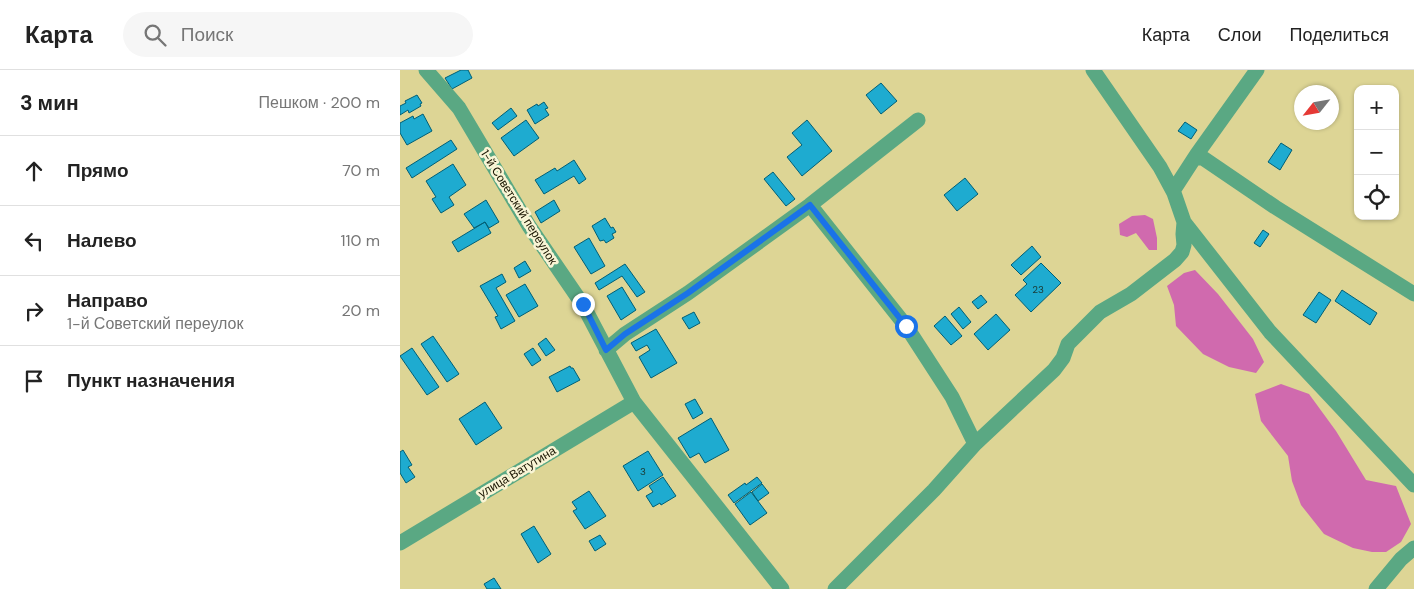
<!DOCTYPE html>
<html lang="ru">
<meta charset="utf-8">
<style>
body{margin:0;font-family:"DM Sans",sans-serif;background:#f6f6f6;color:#222}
.controls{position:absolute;right:15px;top:15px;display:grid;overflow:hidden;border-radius:10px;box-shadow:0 1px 4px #0004}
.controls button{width:45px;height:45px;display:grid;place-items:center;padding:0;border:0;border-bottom:1px solid #e0e0e0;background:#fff;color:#222;font:25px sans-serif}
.compass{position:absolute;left:894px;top:15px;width:45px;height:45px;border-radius:50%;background:#fff;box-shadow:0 1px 4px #0004;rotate:239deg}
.stop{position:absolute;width:15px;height:15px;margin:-11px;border:4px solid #1a73e8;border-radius:50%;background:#fff}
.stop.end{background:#1a73e8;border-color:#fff;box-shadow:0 1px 5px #0008}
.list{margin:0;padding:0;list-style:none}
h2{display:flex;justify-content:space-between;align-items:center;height:65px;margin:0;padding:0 20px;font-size:21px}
h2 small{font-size:16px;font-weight:400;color:#767676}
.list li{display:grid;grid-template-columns:32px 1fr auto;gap:15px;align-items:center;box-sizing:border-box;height:70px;padding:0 20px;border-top:1px solid #e0e0e0}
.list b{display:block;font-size:19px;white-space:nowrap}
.list p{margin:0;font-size:16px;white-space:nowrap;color:#767676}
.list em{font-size:16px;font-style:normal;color:#767676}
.icon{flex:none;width:28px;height:28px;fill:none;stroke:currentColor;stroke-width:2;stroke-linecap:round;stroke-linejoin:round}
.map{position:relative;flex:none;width:1014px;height:519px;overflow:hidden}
header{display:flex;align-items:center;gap:30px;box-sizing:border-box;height:70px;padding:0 25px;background:#fff;border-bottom:1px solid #e0e0e0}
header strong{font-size:24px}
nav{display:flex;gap:28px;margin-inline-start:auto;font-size:18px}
.search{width:350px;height:45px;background:#f6f6f6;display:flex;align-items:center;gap:12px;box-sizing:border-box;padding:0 18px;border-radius:28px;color:#767676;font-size:19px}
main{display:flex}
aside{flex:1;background:#fff}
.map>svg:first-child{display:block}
.forest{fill:#d06aae}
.building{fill:#1eabd0;stroke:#005f76}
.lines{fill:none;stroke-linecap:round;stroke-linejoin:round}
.minor{stroke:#5aa883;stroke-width:15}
.route{stroke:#1a73e8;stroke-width:6}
.labels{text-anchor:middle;stroke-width:5;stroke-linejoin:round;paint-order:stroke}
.number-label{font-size:10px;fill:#1a3a34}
.street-label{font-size:12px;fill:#181400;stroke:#f9f5d5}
</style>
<header>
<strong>Карта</strong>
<div class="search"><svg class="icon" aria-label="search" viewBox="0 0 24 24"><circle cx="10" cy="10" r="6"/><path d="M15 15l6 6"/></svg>Поиск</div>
<nav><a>Карта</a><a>Слои</a><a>Поделиться</a></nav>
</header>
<main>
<aside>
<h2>3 мин<small>Пешком · 200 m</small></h2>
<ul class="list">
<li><svg class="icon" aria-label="ahead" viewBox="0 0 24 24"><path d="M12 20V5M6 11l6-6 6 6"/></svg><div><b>Прямо</b></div><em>70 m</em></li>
<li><svg class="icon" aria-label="left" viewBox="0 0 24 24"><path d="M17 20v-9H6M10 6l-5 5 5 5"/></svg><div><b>Налево</b></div><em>110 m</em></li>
<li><svg class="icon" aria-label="right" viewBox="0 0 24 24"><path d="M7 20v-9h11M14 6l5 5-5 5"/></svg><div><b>Направо</b><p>1-й Советский переулок</p></div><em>20 m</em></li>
<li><svg class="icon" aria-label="arrive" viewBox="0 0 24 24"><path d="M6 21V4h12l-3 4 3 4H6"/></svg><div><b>Пункт назначения</b></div></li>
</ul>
</aside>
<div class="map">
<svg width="1014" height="519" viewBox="0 0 1014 519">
<rect width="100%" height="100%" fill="#ddd595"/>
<path class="forest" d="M745,145l8,4 4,19v12h-8l-13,-17 -9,4 -7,-2 -1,-11 13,-8z
M795,200l23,24 35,45 11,23 -8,11 -27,-6 -26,-13 -27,-28 -2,-21 -7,-19 17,-13z
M881,314l28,10 27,37 30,49 30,6 15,38 -10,18 -15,10h-14l-19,-4 -29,-14 -23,-29 -9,-24 -4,-25 -27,-35 -6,-27z"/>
<path class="building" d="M61,0h7l4,8 -20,11 -7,-11z
M481,13l16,18 -16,13 -15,-19z
M17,25l5,8 -2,1 1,2 -12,7 -1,-3 -8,5v-9l6,-3 -1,-2z
M144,32l4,6 -3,1 4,6 -14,9 -8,-14 10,-6 1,2z
M111,38l6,8 -19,14 -6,-7z
M23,44l9,17 -25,14 -7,-12v-10l13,-7 1,3z
M126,50l13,18 -25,18 -13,-18z
M407,50l25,31 -30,25 -15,-19 15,-12 -10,-12z
M785,52l12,8 -6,9 -13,-8z
M51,70l6,9 -45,29 -6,-10z
M881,73l11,7 -12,20 -12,-8z
M174,90l12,19 -7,5 -5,-8 -30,18 -9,-14 20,-12 2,3z
M53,94l13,21 -17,12 5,8 -13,8 -9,-14 4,-2 -10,-16z
M373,102l22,27 -9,7 -22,-27z
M565,108l13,16 -21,17 -13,-16z
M86,130l13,22 -10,6 -4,-6 -11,6 -10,-14z
M154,130l6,11 -19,12 -6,-11z
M205,148l6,10 2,-1 3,5 -4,2 2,4 -8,5 -2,-3 -4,1 -8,-15z
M85,152l6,11 -33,19 -6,-10z
M863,160l6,4 -9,13 -6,-4z
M189,168l16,28 -14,8 -17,-27z
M632,176l9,11 -20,18 -10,-10z
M125,191l6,10 -12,7 -5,-10z
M641,193l20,20 -30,29 -16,-17 12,-11 -4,-4z
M225,194l20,28 -8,5 -15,-21 -23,14 -4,-7z
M102,204l4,8 -10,6 19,33 -14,8 -6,-12 3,-1 -18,-30z
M125,214l13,22 -19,11 -13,-22z
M222,217l14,23 -15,10 -14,-24z
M942,220l35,23 -7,12 -35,-24z
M919,222l12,8 -15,23 -13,-8z
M581,225l6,7 -9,7 -6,-7z
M559,237l12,15 -8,7 -12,-15z
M294,242l6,11 -11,6 -7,-11z
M596,244l14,16 -22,20 -14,-16z
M545,246l17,20 -11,9 -17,-19z
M256,259l21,34 -26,15 -12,-21 11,-7 -3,-5 -11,6 -5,-8z
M33,266l26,38 -12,8 -26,-38z
M146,268l9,12 -9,6 -8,-12z
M12,278l27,39 -12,8 -27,-39z
M133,278l8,12 -9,6 -8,-12z
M170,296l1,2h2l7,12 -23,12 -8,-15z
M295,329l8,14 -10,6 -8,-15z
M85,332l17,26 -26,17 -17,-26z
M311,348l18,32 -24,13 -6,-10 -9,5 -12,-20z
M3,380l9,15 -4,2 7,10 -9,6 -6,-10v-21z
M248,381l15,24 -25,16 -15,-25z
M263,407l13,19 -15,9 -1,-2 -7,4 -7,-11 7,-4 -4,-6z
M357,407l5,6 -28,20 -6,-8 17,-12 1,2z
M362,414l7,9 -11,8 -6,-9z
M189,421l17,25 -21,13 -12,-18 4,-2 -5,-7z
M351,422l16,21 -17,12 -15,-21z
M134,456l17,28 -13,9 -17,-29z
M200,465l6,9 -11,7 -6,-10z
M94,508l7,11h-14l-3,-5z"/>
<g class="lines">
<path class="minor" d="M26,0l33,38 70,118 54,79 51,97 148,187
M693,0l67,97 14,26 10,29 86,110 144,153
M518,50l-108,85 96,121 46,71 23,47
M800,88l-3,-4 78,53 139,87
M773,121l24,-37 60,-84
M206,280l19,-16 63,-41 122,-88
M0,473l234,-141
M435,519l99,-99 41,-46 79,-74 9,-12 5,-14 32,-32 31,-18 44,-34 7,-8 2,-7 -1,-11 1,-12
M976,519l25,-30 13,-11"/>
</g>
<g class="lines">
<path class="route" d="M183,234l23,46 19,-16 63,-41 122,-88 96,121"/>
</g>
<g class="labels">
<g class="number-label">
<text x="638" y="223">23</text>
<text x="243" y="405">3</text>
</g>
<g class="street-label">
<text transform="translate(119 137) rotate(58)" y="4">1-й Советский переулок</text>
<text transform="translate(117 402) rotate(-31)" y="4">улица Ватутина</text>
</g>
</g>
</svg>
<div class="controls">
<button>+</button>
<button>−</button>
<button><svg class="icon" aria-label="locate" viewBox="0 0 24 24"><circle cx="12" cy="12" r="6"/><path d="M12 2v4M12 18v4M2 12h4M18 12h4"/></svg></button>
</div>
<svg class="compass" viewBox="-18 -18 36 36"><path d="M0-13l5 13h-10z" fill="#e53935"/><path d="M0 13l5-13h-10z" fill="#767676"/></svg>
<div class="stop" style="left:506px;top:256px"></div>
<div class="stop end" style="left:183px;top:234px"></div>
</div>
</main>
